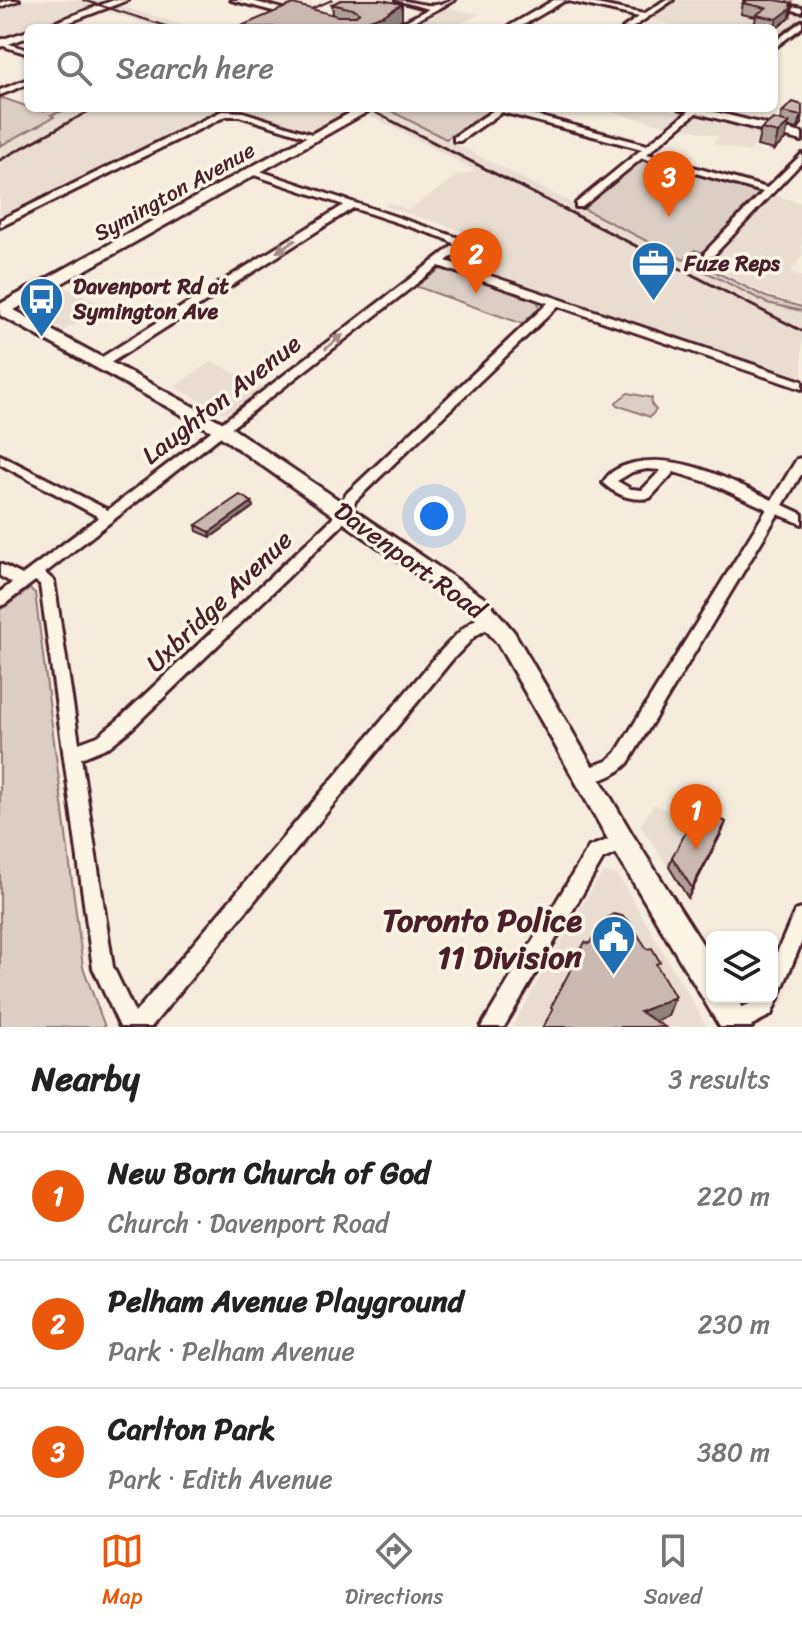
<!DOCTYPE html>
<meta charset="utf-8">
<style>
body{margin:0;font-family:Sriracha,sans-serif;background:#f6f6f6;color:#222}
.controls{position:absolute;right:24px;bottom:24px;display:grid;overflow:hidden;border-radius:12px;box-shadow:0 2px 6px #0004}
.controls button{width:72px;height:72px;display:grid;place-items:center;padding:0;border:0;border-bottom:2px solid #e0e0e0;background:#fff;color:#222;font:40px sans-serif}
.you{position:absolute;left:434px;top:516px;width:28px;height:28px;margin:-20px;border:6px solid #fff;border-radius:50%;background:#1a73e8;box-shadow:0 0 0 12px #1a73e833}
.badge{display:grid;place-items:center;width:52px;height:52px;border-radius:50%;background:#ea580c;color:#fff;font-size:26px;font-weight:700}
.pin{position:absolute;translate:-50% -66px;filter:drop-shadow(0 2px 4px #0008)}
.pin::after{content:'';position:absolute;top:42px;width:28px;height:24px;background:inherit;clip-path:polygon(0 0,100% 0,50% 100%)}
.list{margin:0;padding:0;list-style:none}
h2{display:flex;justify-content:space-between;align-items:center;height:104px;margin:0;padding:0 32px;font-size:34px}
h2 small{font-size:26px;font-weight:400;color:#767676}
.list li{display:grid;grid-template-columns:52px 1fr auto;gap:24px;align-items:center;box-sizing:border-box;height:128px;padding:0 32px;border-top:2px solid #e0e0e0}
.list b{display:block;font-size:30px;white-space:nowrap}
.list p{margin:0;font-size:26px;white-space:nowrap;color:#767676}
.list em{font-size:26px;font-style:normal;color:#767676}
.icon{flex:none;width:44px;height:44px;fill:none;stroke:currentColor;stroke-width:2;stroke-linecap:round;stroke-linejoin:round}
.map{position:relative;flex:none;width:802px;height:1027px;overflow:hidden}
.search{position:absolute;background:#fff;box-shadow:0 2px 6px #0004;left:24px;right:24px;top:24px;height:88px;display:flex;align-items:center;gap:20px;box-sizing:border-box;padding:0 28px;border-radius:12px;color:#767676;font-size:30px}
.sheet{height:488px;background:#fff}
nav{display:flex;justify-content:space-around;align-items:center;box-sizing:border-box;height:112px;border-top:2px solid #e0e0e0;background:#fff;font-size:22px;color:#767676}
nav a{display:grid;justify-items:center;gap:4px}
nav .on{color:#ea580c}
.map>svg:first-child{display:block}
.built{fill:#e8ddd0}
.green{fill:#dbcec4;stroke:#927678;stroke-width:2}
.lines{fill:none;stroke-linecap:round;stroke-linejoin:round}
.street-casing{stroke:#4a1f2b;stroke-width:6}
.secondary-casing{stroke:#4a1f2b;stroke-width:6}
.street{fill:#fcf5e5;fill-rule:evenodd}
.secondary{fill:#fcf5e5;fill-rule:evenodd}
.rail-far1{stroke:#4a1f2b;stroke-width:2}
.rail{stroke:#4a1f2b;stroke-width:3}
.wall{fill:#ae9f98;stroke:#4a1f2b;stroke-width:2}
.shaded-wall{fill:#8d827c;stroke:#4a1f2b;stroke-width:2}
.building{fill:#cab9b1;stroke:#4a1f2b;stroke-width:2}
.oneway{fill:#a38a88}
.labels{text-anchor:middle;stroke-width:7;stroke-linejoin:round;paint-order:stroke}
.far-street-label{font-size:22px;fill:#4a1f2b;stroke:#fcf5e5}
.far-poi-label{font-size:22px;font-weight:bold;fill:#4a1f2b;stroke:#fcf5e5;text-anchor:start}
.street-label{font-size:26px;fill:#4a1f2b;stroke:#fcf5e5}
.near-poi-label{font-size:32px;font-weight:bold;fill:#4a1f2b;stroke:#fcf5e5;text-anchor:end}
</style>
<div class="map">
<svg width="802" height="1027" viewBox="0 0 802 1027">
<rect width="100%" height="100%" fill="#f5ecde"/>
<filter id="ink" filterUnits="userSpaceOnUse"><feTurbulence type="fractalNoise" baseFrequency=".0125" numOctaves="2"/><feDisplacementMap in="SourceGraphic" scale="16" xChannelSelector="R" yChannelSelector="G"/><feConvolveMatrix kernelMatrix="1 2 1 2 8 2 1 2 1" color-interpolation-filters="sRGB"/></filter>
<g filter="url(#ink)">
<path class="built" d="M21,0h81l89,28h-30l-68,-21 -93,32v-32z
M675,0h65l62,12v7l-28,21v-12h-85l-43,-9z
M445,7l34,7 -26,14h-51z
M72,108h283l-40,22 -78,-20 -13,1 -224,110v-75l53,-28 -3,-2z
M385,108l298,152 6,-2 77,39 36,10v71l-345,-115 1,-7 23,-19 -96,-31 4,-3 20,7 49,-35 18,-4 -106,-56z
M595,108h70l18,6 -14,12z
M697,116l71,18 -20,18 -35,-9 6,-6 -37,-10z
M773,195l29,8v53l-12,17 12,4v28l-34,-10 -75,-36 5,-8 17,5z
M58,284l41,19 5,5 -40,22 -39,-20 7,-11z
M212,361l52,27 -38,26 -52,-27z
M654,804l37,18 -23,45 -28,-42z
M604,873l13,2 6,8 84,144h-195l84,-145z"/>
<path class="green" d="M0,97l40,14 32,-3 -21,7 3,2 -54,29z
M385,108h110l-49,31z
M642,160l114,30 5,5 -57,58 -9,-3 -11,10 -102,-52z
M700,264l66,33 36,10v4l-35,-8 -73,-37z
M441,269l96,32 3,6 -17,17 -108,-38z
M628,393l24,5 -1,6 5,6 -6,7 -33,-12 -1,-3z
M30,589l5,4 48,374 22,60h-105v-417z"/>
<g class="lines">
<defs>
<path id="street" d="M9,0h10l-19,7v-4z
M396,0c11,0 30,7 40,5 8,-1 11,-5 19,-5l-54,28h-9l37,-19z
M564,0h13l67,14 21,-14h8l-41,28h-9l16,-11z
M745,0h14l43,8v4z
M802,21v6l-28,21v-6z
M0,41l28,9v4l-28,-9z
M28,79v5l-28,11v-5z
M497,108h10l140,37 46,-37h9l-55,46 120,34 35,-34v8l-89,94h-8v-4l58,-60 -121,-34 -60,49h-6v-4l66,-54 -140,-37 -42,29h-6v-4z
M222,111l21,1 78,25 -4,3 -78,-24h-13l-226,111v-7z
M254,169l208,70 1,9 -17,13 356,120v8l-244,-83 -202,194 -14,25 -212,205 -20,16 -29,12 32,209 22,46 304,-360c14,-14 36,-43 58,-38l3,4 -3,4 -22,13 -24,25 -300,366h-31l-27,-59 -53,-384 -5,-3 -30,23 -5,2v-14l12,-9 -12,-7v-12l22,11 77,-58 -99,-53v-9l108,55 346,-265 -1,-2 -9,-5 -91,-30 -246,157h-8v-6l245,-154 -93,-31v-4zM439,266l109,37 -202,191 -14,25 -214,201 -20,16 -19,7 -25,-162 -9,-8z
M802,458v15l-19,32 19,9v10l-24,-10 -150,249c-10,11 -34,23 -49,18l-3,-5 3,-5 28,-10 9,-8 151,-244 -57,-26 -36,-11 -24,26c-18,3 -34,-3 -47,-15 7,-13 17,-16 31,-20 47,-10 95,17 138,37l25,-41zM647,469l14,1 -19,20 -11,-1 -14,-8 15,-9z
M623,834l7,2 2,6 -2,6 -27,11 -99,168h-23l108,-180z
M802,909v32l-31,74 -23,12h-22l-2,-5 3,-8 29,-13 2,-4h14v-33l23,-53z"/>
<path id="secondary" d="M114,0h14l-74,28h-14z
M231,0h17l108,28h-17z
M554,0h12l-48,28h-12z
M28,31v6l-28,10v-7z
M359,108h15l-360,202 215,116 258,174 27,32 118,202 80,125v38h24l16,30h-32l-106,-177 -116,-206 -27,-32 -254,-178 -217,-119v-11z
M678,108h20l104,25v8z"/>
</defs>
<use href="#street" class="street-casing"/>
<use href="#secondary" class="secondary-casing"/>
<use href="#street" class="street"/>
<use href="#secondary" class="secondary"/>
<path class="rail-far1" d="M83,0l89,28
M267,28l65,-28
M366,108l30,15
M67,123l28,-15"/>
<path class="rail" d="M392,121l410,210
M0,160l71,-39"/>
</g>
<path class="wall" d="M743,3h49l-1,4h2l-3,11 -16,12v-2l-20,-2 2,-9 -15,-3z
M332,4l70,15 -14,9h-149v-1l94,-13z
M802,105v19l-4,5 -10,-2 -3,13 -11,10 -17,-4 4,-17 19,-8 2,-9z
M253,507l-42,30 -14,-6 -1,-6z
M722,832l-34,66 -19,-31 3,-10z"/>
<path class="shaded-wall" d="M792,3l-2,15 -16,12 3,-11z
M402,4v15l-14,9h-42z
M802,115v9l-4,5 3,-13z
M789,123l-4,17 -11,10 4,-17z
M252,502l1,5 -42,30 -1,-5z
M726,822l-4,10 -34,66 4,-10z
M675,997l-7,19 -26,11 -2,-15z"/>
<path class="building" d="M341,0h41l20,4 -18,11 -38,13 -107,-1 54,-23 45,12h18l3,-3 -3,-3 -24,-6z
M748,0h27l17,3 -2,3 3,1 -16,12 -21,-4 10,-7 -23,-5z
M793,102l9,3v10l-1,1 -19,-4z
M773,119l16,4 -11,10 -17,-4z
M240,495l12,7 -42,30 -14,-7z
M696,814l13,7 4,-6 13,7 -34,66 -20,-31z
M613,914l9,2 7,5 18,28 5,-1 8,14 -4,2 19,33 -35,15 25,15h-122l10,-18 -2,-2 34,-65 4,2 10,-16h5l2,-9z"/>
<defs><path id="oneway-solid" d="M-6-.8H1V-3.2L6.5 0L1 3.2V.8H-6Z" transform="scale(2)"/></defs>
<g class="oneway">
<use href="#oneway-solid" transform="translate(286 246) rotate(148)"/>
<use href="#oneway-solid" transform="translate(334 342) rotate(-38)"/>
</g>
</g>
<defs>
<symbol id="office-pin" viewBox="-11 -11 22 30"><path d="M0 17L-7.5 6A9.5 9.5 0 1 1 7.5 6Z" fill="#1f6fb2" stroke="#fcf5e5"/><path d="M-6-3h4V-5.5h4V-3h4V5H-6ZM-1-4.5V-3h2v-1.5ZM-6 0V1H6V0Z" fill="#fff"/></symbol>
<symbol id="bus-pin" viewBox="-11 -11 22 30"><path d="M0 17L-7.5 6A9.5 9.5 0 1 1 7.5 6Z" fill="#1f6fb2" stroke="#fcf5e5"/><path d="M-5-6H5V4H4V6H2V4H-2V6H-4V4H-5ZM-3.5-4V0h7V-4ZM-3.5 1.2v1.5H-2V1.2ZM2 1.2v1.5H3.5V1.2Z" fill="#fff"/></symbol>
<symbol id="civic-pin" viewBox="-11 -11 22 30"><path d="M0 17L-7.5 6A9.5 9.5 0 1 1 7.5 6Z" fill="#1f6fb2" stroke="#fcf5e5"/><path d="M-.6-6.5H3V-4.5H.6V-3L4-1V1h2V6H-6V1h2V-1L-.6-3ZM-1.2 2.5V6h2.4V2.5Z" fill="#fff"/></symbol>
</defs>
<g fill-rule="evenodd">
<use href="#office-pin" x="628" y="238" width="51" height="69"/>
<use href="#bus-pin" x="16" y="274" width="51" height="69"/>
<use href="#civic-pin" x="588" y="912" width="51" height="69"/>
</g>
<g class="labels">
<g class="far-street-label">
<text transform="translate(174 191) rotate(-29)" y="8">Symington Avenue</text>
</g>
<g class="far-poi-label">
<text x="684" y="271">Fuze Reps</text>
<text x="73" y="294">Davenport Rd at<tspan x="73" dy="25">Symington Ave</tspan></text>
</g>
<g class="street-label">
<text transform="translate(221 399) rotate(-38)" y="9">Laughton Avenue</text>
<text transform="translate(410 560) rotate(36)" y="9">Davenport Road</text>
<text transform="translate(219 601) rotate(-44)" y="9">Uxbridge Avenue</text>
</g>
<g class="near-poi-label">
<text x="582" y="931">Toronto Police<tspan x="582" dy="37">11 Division</tspan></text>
</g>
</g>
</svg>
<div class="controls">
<button><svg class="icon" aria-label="layers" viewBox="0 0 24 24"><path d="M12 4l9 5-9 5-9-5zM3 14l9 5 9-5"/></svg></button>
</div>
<div class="you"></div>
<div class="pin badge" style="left:696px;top:850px">1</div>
<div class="pin badge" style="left:476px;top:294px">2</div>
<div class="pin badge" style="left:669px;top:217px">3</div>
<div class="search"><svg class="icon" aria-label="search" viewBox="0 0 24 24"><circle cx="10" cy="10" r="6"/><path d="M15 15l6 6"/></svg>Search here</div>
</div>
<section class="sheet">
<h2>Nearby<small>3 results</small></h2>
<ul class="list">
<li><span class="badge">1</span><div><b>New Born Church of God</b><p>Church · Davenport Road</p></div><em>220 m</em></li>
<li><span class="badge">2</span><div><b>Pelham Avenue Playground</b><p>Park · Pelham Avenue</p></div><em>230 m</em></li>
<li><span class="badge">3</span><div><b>Carlton Park</b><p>Park · Edith Avenue</p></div><em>380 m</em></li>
</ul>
</section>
<nav>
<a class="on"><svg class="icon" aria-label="map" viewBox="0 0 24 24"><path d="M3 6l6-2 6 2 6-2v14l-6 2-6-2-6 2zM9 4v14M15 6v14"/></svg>Map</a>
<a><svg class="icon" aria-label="directions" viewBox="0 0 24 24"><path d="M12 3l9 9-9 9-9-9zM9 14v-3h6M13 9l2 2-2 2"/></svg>Directions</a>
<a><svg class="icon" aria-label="saved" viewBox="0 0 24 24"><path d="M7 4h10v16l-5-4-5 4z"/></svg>Saved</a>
</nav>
